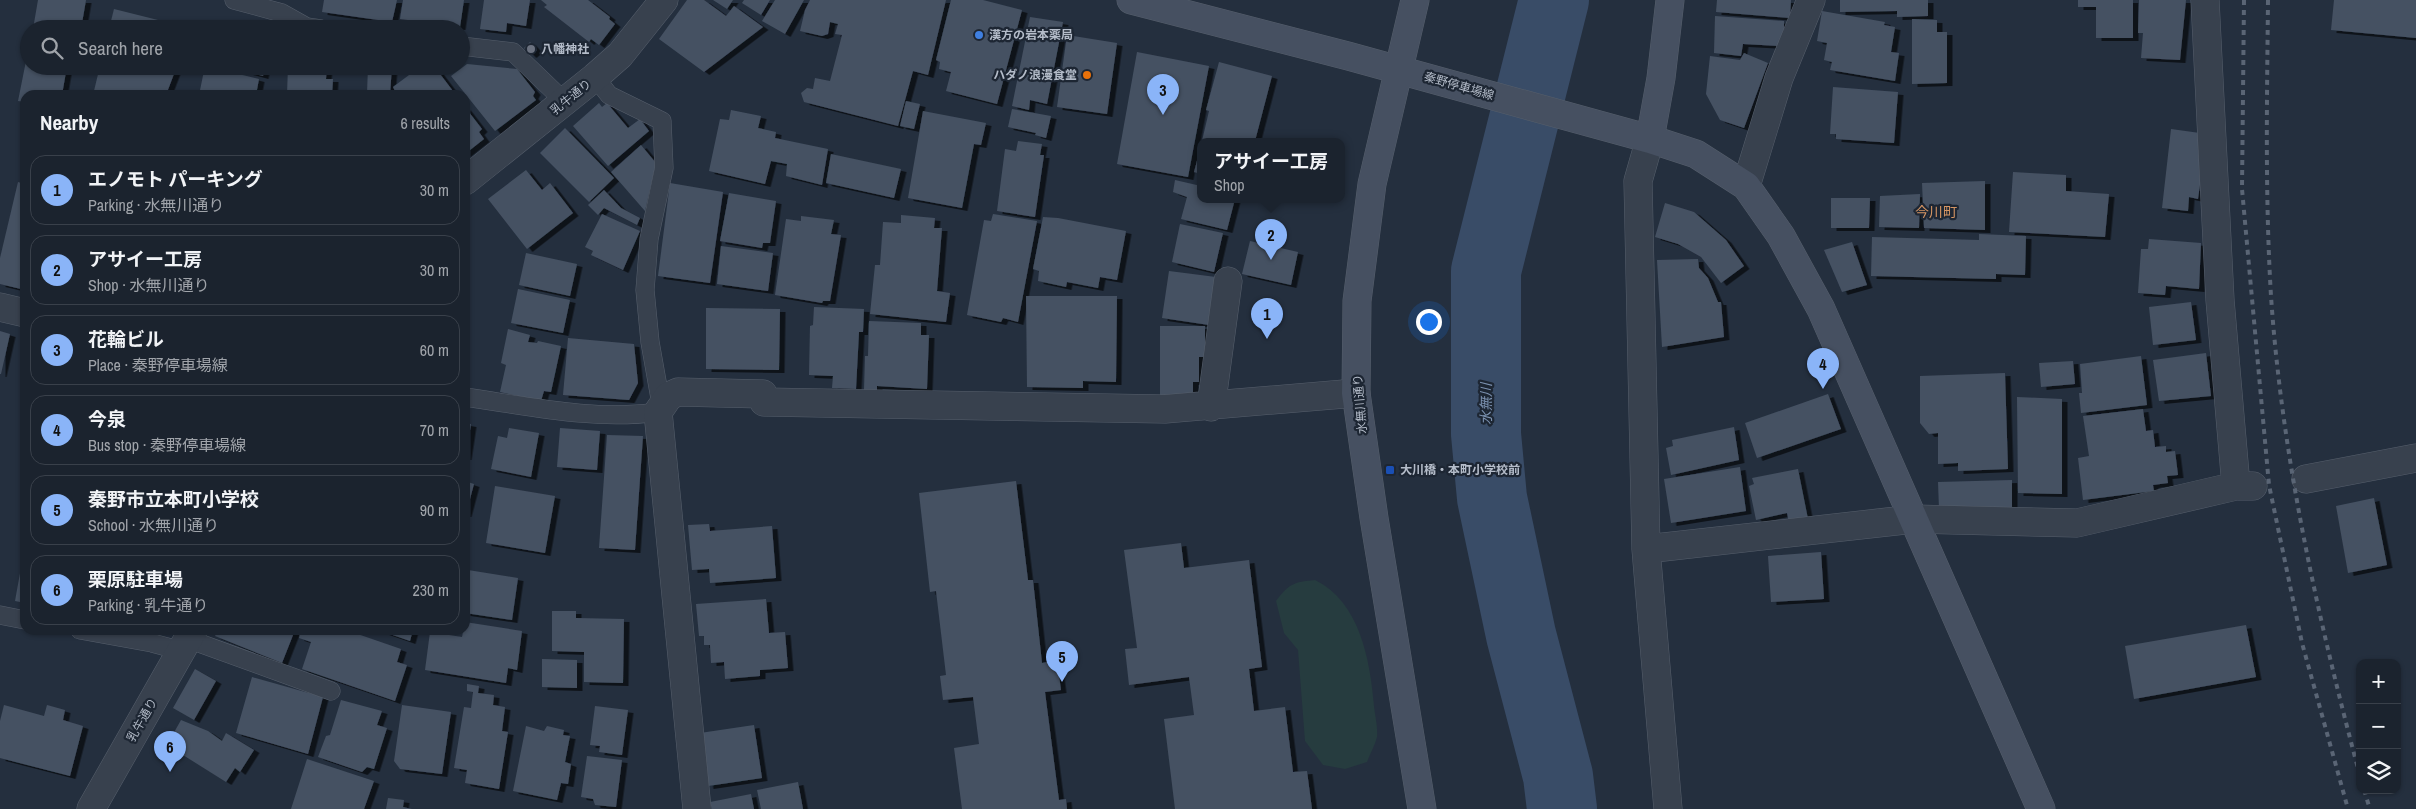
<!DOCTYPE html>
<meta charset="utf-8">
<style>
body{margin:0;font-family:"Archivo Narrow","Noto Sans JP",sans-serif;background:#282f3a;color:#f1f3f6}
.controls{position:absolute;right:15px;bottom:15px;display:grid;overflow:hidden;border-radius:10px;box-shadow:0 1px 4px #0004}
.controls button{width:45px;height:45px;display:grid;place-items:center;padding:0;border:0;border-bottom:1px solid #39404a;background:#1b232e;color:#f1f3f6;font:25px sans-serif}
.you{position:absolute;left:1428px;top:321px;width:18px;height:18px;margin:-12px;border:4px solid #fff;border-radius:50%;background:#1a73e8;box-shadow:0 0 0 8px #1a73e833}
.badge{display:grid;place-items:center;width:32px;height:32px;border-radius:50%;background:#8ab4f8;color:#111;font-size:16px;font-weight:700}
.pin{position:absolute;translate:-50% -41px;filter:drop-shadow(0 1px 2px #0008)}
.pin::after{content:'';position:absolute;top:26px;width:18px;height:15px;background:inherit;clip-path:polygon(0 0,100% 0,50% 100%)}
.popup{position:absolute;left:1197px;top:138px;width:148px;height:65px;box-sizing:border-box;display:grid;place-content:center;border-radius:10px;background:#1b232e;filter:drop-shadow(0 1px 4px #0005);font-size:16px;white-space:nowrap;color:#a0a4aa}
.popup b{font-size:19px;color:#f1f3f6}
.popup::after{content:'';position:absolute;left:50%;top:100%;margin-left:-10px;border:10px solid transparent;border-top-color:#1b232e}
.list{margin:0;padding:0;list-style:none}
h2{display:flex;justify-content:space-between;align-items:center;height:65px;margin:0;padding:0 20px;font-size:21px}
h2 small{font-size:16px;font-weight:400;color:#a0a4aa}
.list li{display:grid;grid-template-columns:32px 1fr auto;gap:15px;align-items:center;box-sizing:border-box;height:70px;margin:0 10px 10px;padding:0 10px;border:1px solid #39404a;border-radius:15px}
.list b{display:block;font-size:19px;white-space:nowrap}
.list p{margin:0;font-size:16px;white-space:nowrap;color:#a0a4aa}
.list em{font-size:16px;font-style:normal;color:#a0a4aa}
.icon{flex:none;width:28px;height:28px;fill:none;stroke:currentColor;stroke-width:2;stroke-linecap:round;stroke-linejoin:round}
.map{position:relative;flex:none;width:2416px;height:809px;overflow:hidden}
.search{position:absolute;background:#1b232e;box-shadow:0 1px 4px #0004;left:20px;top:20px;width:450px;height:55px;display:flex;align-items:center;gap:12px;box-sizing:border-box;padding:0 18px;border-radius:28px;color:#a0a4aa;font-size:19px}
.panel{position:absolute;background:#1b232e;box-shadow:0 1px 4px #0004;left:20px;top:90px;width:450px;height:545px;border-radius:15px}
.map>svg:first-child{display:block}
.green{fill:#263c3f}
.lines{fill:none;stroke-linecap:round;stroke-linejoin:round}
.river{stroke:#394c67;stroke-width:70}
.building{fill:#455162;filter:url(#shadow)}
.lane-casing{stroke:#565f6c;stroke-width:19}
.street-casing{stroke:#565f6c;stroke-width:29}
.secondary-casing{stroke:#565f6c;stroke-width:29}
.lane{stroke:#38414e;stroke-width:18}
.street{stroke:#38414e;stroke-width:28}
.secondary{stroke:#465061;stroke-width:28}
.rail{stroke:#5a6575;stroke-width:4;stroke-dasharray:5 5;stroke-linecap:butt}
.shop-dot{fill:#3f7fe0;stroke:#1d2633;stroke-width:2}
.worship-dot{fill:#6b7280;stroke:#1d2633;stroke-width:2}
.food-dot{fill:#e8710a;stroke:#1d2633;stroke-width:2}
.transit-dot{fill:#1a4fb4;stroke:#1d2633;stroke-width:2}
.labels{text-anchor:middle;stroke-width:4.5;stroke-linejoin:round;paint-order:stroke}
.poi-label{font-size:12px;font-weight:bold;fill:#b4bcc9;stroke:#1d2633;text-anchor:start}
.street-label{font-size:12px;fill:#b4bcc9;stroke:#1d2633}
.neighbourhood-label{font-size:14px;fill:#d59563;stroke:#1d2633}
.water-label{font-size:14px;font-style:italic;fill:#7c92b1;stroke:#1d2633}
</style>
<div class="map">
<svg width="2416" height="809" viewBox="0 0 2416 809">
<defs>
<filter id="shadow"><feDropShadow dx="5.5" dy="3" stdDeviation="0" flood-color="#0009"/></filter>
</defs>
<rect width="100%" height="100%" fill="#242f3e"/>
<path class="green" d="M1315,580c45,22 55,80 59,126 1,10 4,21 3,31 -2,8 -7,17 -10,25l-22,7 -22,-4 -18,-24 -7,-91 -14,-17 -8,-32c13,-17 17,-19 39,-21z"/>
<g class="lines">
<path class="river" d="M1554,0l-68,271v163l6,64 29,137 37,141 4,33"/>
</g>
<path class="building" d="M38,0h48l-5,29h-48z
M324,0h73l-5,22 -70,-10z
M403,0h61l-4,27 -60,-8z
M484,0h46l-4,26 -19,-3 -1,9 -26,-3z
M541,0h47l22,17 -1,2 6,5 -16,21 -8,-6 -2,3 -45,-35 3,-2z
M687,0h17l22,16 8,-10 29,21 -59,45 -45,-33z
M713,0h20l-6,9z
M744,0h26l-9,15 -19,-12z
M775,0h29l-19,34 -23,-13z
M810,0h136l-18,75 -15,-4 -15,55 -94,-24 -3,-9 6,-5 6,1 2,-11 15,3 12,-46 -7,-1 3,-10 -8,-2 -2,12 -6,2 -22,-5 5,-21z
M951,0h32l39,10 -25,94 -51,-13 5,-19 -12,-3 1,-7 -4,-2z
M1717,0h74l-1,18 -74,-6z
M1840,0h88v16l-31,1v-6l-57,1z
M2078,0h55v38h-37v-31h-18z
M2139,0h47l-6,60 -39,-2 2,-25h-5z
M2334,0h82v38l-85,-8z
M114,9l44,11 -3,9h-46z
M1822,11l63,11 -1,3 11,2 -4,25 8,1 -4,28 -65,-11 2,-8 -8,-2 3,-17 -10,-2z
M1715,16l69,5v13l-5,12 -36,-2 -2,12 -27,-3z
M1030,17l33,5 -16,82 -17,-4 -1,10 -17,-4z
M1912,19l25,1v12h10v51l-35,1z
M1067,35l50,8 -10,71 -50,-7z
M530,42l7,8 -6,5 -7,-7z
M28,51l1,15h38l-5,29h-37v7l-7,-1z
M1137,52l72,14 -21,111 -71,-13z
M1744,53l24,10 -24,65 -24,-8 -14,-26 4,-38 30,4z
M1219,62l53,14 -17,65h-53l7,-30 -3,-1z
M467,64l50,5 18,23 -2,4 3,4 -41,31 -44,-55z
M100,66h77l-11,29h-73z
M205,66l54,13 -3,16h-57z
M225,66h40l-2,10z
M288,66h39l-1,13h7l-1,16h-45z
M368,66h24l-2,29 -23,-1z
M411,66h23l22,29h-59l-4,-8 16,-12 -3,-5z
M1833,87l65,5 -4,51 -58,-4v-5h-6z
M906,101l14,3 -6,25 -14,-3z
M599,103l3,4 5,-4 21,25 12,-9 9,12 -41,35 -35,-40z
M465,107l17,22 -3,3 5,7 -19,15z
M1012,109l39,7 -5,22 -11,-3 1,-2 -28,-6z
M731,110l30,6 -3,12 18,4 -1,6 53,11 -6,36 -36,-9 1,-12 -16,-3 -6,23 -56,-13 11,-52 9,1z
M923,111l63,12 -5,22 -7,-1 -12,64 -54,-10z
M565,128l49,50 -25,24 -49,-49z
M2171,129l36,5 -9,65 -9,-2 -1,14 -26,-3z
M1018,141l24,3 -2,11h4l-9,62 -38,-6 8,-62 11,2z
M641,145l15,18 -11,48 -34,-39z
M1201,146v28l-7,-2z
M831,154l70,15 -7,29 -68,-15z
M526,170l16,20 8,-7 23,30 -46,36 -39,-50z
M2013,172l53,3v16l43,3 -4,43 -96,-5z
M1175,180l26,6v13h34l-8,31 -46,-11 6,-22 -14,-5z
M1985,181v49l-61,-2 -2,-45z
M18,182l7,2v106l-25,-6v-26z
M670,183l53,9 -13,91 -52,-7z
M604,190l17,18 19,10 -3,7 -33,-17 -6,7 -10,-10z
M729,193l47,8 -6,42h-7l-1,5 -42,-7z
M1920,194l-1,34 -40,-1 1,-31z
M1831,198h39l-1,30h-38z
M1665,203l29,9 32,28 18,26 -23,17 -20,-26 -23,-13 -23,-7z
M602,214l38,17 -17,39 -32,-15 2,-4 -8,-4z
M993,214l44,7 -19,101 -15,-4 -2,4 -34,-7 17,-95 7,1z
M901,215l34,3 -1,10h8l-5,63 13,2 -4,29 -76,-8 5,-49h5l3,-43 18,1z
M801,216l33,4 -3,14 10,1 -11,66h-7l-1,2 -47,-8 11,-76 15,2z
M1043,217l15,1 68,13 -9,49 -17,-3 -2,11 -31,-6 -1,5 -28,-6 1,-10 -6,-2z
M1180,224l43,9 -9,39 -42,-10z
M1979,234l47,2 -1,39 -29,-1v5l-125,-3 1,-39 107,3z
M2149,239l52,4 -2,46 -33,-3 -1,9 -27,-2 3,-44h7z
M1250,241l48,11 -7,33 -49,-11z
M1852,242l15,43 -25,7 -18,-42z
M721,246l52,7 -5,38 -51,-7z
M526,253l51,11 -7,32 -51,-11z
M1698,259l1,9 9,10 10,24h3l3,35 -62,10 -5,-87z
M1169,271l47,6 -7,48 -47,-7z
M518,289l52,11 -7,33 -52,-10z
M1026,296h91l-1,86 -33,-1v7l-56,-1z
M2191,302l5,38 -43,5 -4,-38z
M814,307l50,2 -1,23h-4l-3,57 -24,-1 1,-12 -24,-1 1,-49 3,-1z
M706,308l74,1 -1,61 -73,-1z
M869,321l52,2v12h8l-2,54 -50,-3v5l-13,-1 1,-34h3z
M1160,326h45v31h-6v25h-6v13h-33z
M508,329l22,6 -2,7 9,1 1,-2 23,5 -10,46 -7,-1 -3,10 -41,-9 6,-27 -5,-2z
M0,331l10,3 -9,40h-1z
M568,338l66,6 4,39 -9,17 -66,-5z
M2206,353l5,43 -52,5 -6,-41z
M2141,356l6,49 -66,8 -2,-20h3l-2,-29z
M2073,361l2,23 -34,3 -2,-24z
M2005,373l3,96 -50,2v-8l-20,1v-31l-9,1 -9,-11v-47z
M1828,394l13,35 -84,29 -12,-35z
M2017,397l45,2v95l-44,-1z
M2143,409l3,22 7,-1 2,17 11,-1v6l9,-1 3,24 -11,1 1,7 -15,2 1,6 -71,9 -5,-42 11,-2 -6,-40z
M465,423l6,1 -5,33h-1z
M1734,427l5,33 -68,15 -5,-27 7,-2 -1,-6z
M509,428l30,5 -8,44 -40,-8 7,-33 9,2z
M560,428l40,3 -3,39 -40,-3z
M607,435l36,1 -8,114 -36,-2z
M24,459l1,1v20l-5,-1z
M1740,467l6,44 -75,12 -7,-44z
M1798,469l10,50 -19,4 -2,-10 -31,7 -7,-34 5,-2 -2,-6z
M2012,480v27l-73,2 -1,-27z
M465,481l9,3 -8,30h-1z
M1016,481l12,99h5l9,83 15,-3 4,30 -16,2 14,108 7,-1 1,10h-105l-8,-61 25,-4 -6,-47 -30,3 -3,-24 6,-1 -10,-84 -6,1 -11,-99z
M495,486l60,10 -10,57 -59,-10z
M2374,498l13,67 -39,8 -12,-67z
M709,524l1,7 62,-5 4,52 -66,5 -1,-14 -17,1 -4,-45z
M1181,543l3,25 65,-8 13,107 -13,2 5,42 31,-4 8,65 14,-1 5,38h-137l-11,-90 30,-4 -5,-38 -60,8 -4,-36 12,-1 -13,-98z
M24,551l1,1v51l-10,-2z
M1821,552l3,47 -53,3 -3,-46z
M468,570l50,8 -6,42 -47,-7z
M766,599l3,34 16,-1 3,36 -28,2v6l-35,3 -1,-17 -13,1 -1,-18h-6v-9h-5l-3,-32z
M552,611h24v7l48,1 -1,64 -39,-1v-30l-32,-1z
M465,622l57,9 -5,39 -9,-2 -2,15 -81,-13 5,-38 32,5z
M2246,625l10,52 -122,22 -9,-53z
M218,630h77l-13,33 -67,-27z
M301,630h45l55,19 -4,13 10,3 -12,36 -93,-32 9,-27 -12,-4z
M378,630h35l-3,11z
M542,659l35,1v28l-35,-1z
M195,669l21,12 -22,39 -21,-12z
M252,677l71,20 -15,57 -72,-21z
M467,684l12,2 -1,7 16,2 -1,10 12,2 -3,24 6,1 -9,57 -34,-6 2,-13 -13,-2 10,-61 7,1 2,-16 -6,-1z
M341,700l41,11 -5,14 10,3 -13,41 -7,-2 -5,5 -44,-15 8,-21 4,-1z
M4,705l40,11 3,-11 18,5 -2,10 20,6 -13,50 -70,-18v-37z
M402,705l49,7 -9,62 -42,-5 -6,-8z
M595,706l33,4 -6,45 -23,-3 1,-6 -10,-1z
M181,720l27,11 14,10 4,-8 28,17 -14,22 -5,-4 -9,14 -59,-37z
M754,725l8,53 -54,8 -8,-53z
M526,726l18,5 3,-5 17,4 -1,5 7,1 -5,26 6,2 -3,20 -7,-1 -4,17 -44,-9z
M587,756l35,4 -6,47 -21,-2 -2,-6 -12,-2z
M307,759l67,22 -10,28h-73z
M798,782l5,27h-42l-4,-19z
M751,794l3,15h-42l-2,-7z
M388,798l16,2 -1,7 9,2h-26z"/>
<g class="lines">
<defs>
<path id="lane" d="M234,0l48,13 25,14 14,2
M461,46l52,6 52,50
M595,77l14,18 53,26 2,47 -15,71 -4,51 5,52 11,62
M465,397c63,9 129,24 193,15
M0,615l25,5
M80,630l72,13 30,8
M188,639l143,52"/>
<path id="street" d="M2205,0l15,300 16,186
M1650,139l-12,42 8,368 22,260
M465,181l130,-104 25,-22 44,-55
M1746,186l33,-108 32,-78
M0,307l25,6
M1211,407l17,-126
M2306,479l110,-21
M1646,549l268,-30 163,4 159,-37h17
M91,809l102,-179
M697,809l-39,-397 11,-16 9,-4 85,2 1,8 401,7 191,-16"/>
<path id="secondary" d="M1131,0l217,56 302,83 46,15 50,32 35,50 40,73 220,500
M1415,0l-43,184 -15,117 -1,92 18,125 48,291
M1650,139l11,-61 9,-78"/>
</defs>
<use href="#lane" class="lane-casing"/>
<use href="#street" class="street-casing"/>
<use href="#secondary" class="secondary-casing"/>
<use href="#lane" class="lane"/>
<use href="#street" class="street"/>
<use href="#secondary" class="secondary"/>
<path class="rail" d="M2244,0l-2,189 27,296 33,158 46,166
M2268,0c-1,98 -3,197 3,296 11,162 47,323 89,480
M2364,790l6,19"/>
</g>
<circle class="shop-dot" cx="979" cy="35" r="5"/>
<circle class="worship-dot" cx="531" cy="49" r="5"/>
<circle class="food-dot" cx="1087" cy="75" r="5"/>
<rect class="transit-dot" x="1385" y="465" width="10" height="10" rx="2.5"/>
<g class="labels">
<g class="poi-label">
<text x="989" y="39">漢方の岩本薬局</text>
<text x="541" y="53">八幡神社</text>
<text x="1077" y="79" text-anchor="end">ハダノ浪漫食堂</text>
<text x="1400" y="474">大川橋・本町小学校前</text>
</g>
<g class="street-label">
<text transform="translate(1459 86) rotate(16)" y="4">秦野停車場線</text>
<text transform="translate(571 97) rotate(-39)" y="4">乳牛通り</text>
<text transform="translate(1360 404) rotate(-95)" y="4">水無川通り</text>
<text transform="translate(142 720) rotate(-60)" y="4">乳牛通り</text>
</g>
<g class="neighbourhood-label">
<text x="1936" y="217">今川町</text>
</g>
<g class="water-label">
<text transform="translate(1486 404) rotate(-90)" y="5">水無川</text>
</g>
</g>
</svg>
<div class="controls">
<button>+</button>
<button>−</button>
<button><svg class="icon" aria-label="layers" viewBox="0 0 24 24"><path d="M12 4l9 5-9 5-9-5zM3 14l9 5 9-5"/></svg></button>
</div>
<div class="you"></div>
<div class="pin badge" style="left:1267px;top:339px">1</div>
<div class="pin badge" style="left:1271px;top:260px">2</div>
<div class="popup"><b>アサイー工房</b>Shop</div>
<div class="pin badge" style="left:1163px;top:115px">3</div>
<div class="pin badge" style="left:1823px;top:389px">4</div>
<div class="pin badge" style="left:1062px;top:682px">5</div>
<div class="pin badge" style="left:170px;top:772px">6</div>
<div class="search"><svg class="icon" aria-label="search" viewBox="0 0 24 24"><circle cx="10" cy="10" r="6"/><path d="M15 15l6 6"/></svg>Search here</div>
<section class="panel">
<h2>Nearby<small>6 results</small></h2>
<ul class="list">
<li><span class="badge">1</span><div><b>エノモト パーキング</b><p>Parking · 水無川通り</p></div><em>30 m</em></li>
<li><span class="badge">2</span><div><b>アサイー工房</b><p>Shop · 水無川通り</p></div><em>30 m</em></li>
<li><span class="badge">3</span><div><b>花輪ビル</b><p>Place · 秦野停車場線</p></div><em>60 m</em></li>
<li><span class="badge">4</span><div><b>今泉</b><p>Bus stop · 秦野停車場線</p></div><em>70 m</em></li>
<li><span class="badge">5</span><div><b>秦野市立本町小学校</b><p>School · 水無川通り</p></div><em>90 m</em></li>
<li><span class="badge">6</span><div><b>栗原駐車場</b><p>Parking · 乳牛通り</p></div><em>230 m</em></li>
</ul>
</section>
</div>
